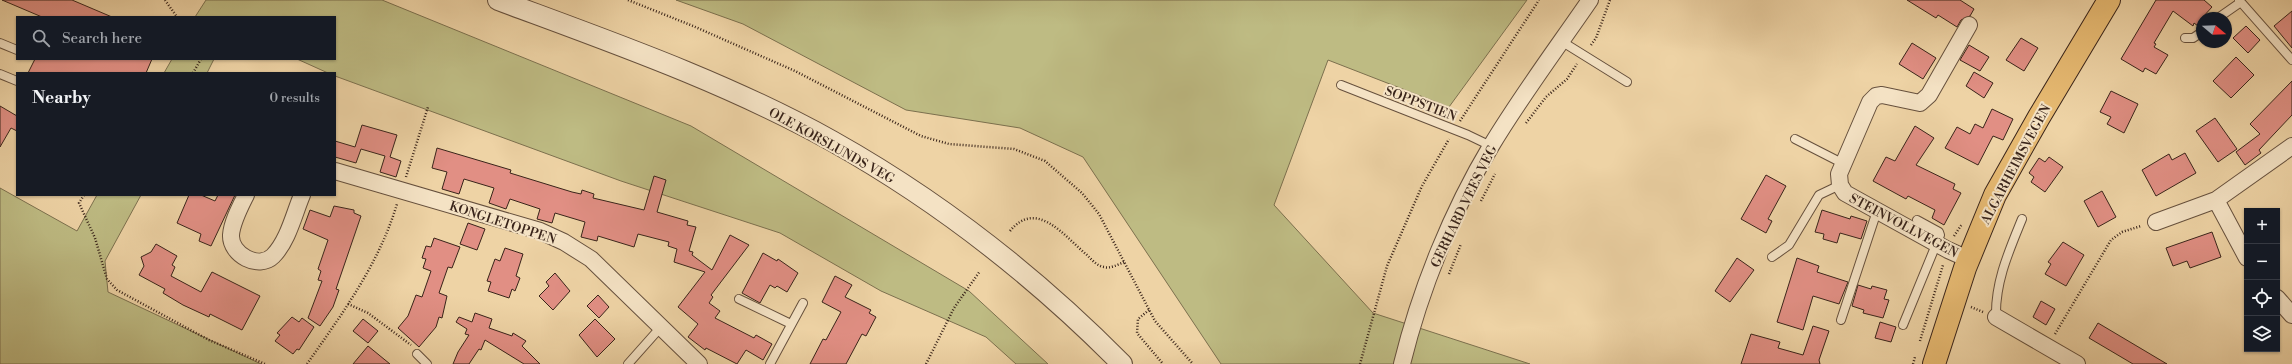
<!DOCTYPE html>
<meta charset="utf-8">
<style>
body{margin:0;font-family:"Libre Bodoni",serif;background:#242831;color:#f1f3f6}
.controls{position:absolute;right:12px;bottom:12px;display:grid;overflow:hidden;border-radius:0px;box-shadow:0 1px 3px #0004}
.controls button{width:36px;height:36px;display:grid;place-items:center;padding:0;border:0;border-bottom:1px solid #363941;background:#171b24;color:#f1f3f6;font:20px sans-serif}
.compass{position:absolute;left:2196px;top:12px;width:36px;height:36px;border-radius:50%;background:#171b24;box-shadow:0 1px 3px #0004;rotate:109deg}
.list{margin:0;padding:0;list-style:none}
h2{display:flex;justify-content:space-between;align-items:center;height:52px;margin:0;padding:0 16px;font-size:17px}
h2 small{font-size:13px;font-weight:400;color:#9ea1a6}
.icon{flex:none;width:22px;height:22px;fill:none;stroke:currentColor;stroke-width:2;stroke-linecap:round;stroke-linejoin:round}
.map{position:relative;flex:none;width:2292px;height:364px;overflow:hidden}
.search{position:absolute;background:#171b24;box-shadow:0 1px 3px #0004;left:16px;top:16px;width:320px;height:44px;display:flex;align-items:center;gap:10px;box-sizing:border-box;padding:0 14px;border-radius:0px;color:#9ea1a6;font-size:15px}
.panel{position:absolute;background:#171b24;box-shadow:0 1px 3px #0004;left:16px;top:72px;width:320px;height:124px;border-radius:0px}
.map>svg:first-child{display:block}
.green{fill:#bebb83;stroke:#7c704e}
.building{fill:#e18f84;stroke:#39241a}
.lines{fill:none;stroke-linecap:round;stroke-linejoin:round}
.service-casing{stroke:#66503d;stroke-width:10}
.minor-casing{stroke:#66503d;stroke-width:18}
.tertiary-casing{stroke:#66503d;stroke-width:22}
.primary-casing{stroke:#39241a;stroke-width:24}
.path{stroke:#39241a;stroke-width:2.5;stroke-dasharray:1 2;stroke-linecap:butt}
.service{stroke:#f4e2c4;stroke-width:8}
.minor{stroke:#f4e2c4;stroke-width:16}
.tertiary{stroke:#f4e2c4;stroke-width:20}
.primary{stroke:#e7ba72;stroke-width:22}
.labels{text-anchor:middle;stroke-width:4;stroke-linejoin:round;paint-order:stroke}
.street-label{font-size:13px;fill:#39241a;stroke:#f4e2c4}
</style>
<div class="map">
<svg width="2292" height="364" viewBox="0 0 2292 364">
<rect width="100%" height="100%" fill="#eed3a5"/>
<filter id="stains"><feTurbulence type="fractalNoise" baseFrequency=".005" numOctaves="4"/><feColorMatrix values="0 0 0 0 .2 0 0 0 0 .09 0 0 0 0 .02 0 0 0 .5 -.17"/></filter>
<radialGradient id="worn" r=".72"><stop offset=".6" stop-color="#630" stop-opacity="0"/><stop offset="1" stop-color="#630" stop-opacity=".3"/></radialGradient>
<path class="green" d="M206,0h176l309,126 278,165 79,73h-32l-30,-27 -105,-46 -101,-58 -159,-52 -286,-105v-3h-7l-31,-14h38v-42h-140z
M676,0h851l-78,107 -121,-47 -54,145 99,108 157,51h-309l-138,-207 -63,-29 -114,-18 -163,-86z
M172,59h42l-7,14h-43z
M0,188l77,43 20,-36h44l-36,66 3,31 153,72h-261z"/>
<path class="building" d="M2,0h70l40,17h-70z
M1907,0h53l14,9 -4,7 -9,4 -4,7 -19,-12 -2,3z
M2156,0h48l8,7 -10,11 -4,8 -4,-3 -1,3 -20,-15 -19,32 2,1 -2,3 14,8 -12,19 -11,-6 -2,4 -22,-13z
M2292,11v37l-18,-22z
M2246,26l14,14 -12,13 -15,-15z
M2021,38l17,10 -14,23 -18,-11z
M1912,43l24,15 -13,21 -24,-15z
M1969,45l20,12 -9,14 -20,-11z
M2236,57l18,18 -23,23 -18,-17z
M35,59h117l-6,14h-118z
M1974,72l19,11 -9,15 -18,-12z
M2292,81v34l-33,35 2,3 -16,12 -9,-13 24,-18 -10,-10z
M2111,91l27,13 -14,29 -17,-9 4,-7 -11,-5z
M0,106l17,10v15l-6,-3 -11,19z
M1992,109l21,10 -10,21 -10,-4 -15,29 -33,-17 12,-21 13,7 5,-10 8,4z
M2215,118l22,31 -19,13 -22,-31z
M362,125l35,10 -7,22 11,4 -5,16 -16,-5 5,-16 -24,-7 -5,14 -21,-6v-16l20,6z
M1915,126l19,12 -18,27 39,19 -2,5 8,4 -17,32 -12,-7 3,-8 -27,-14 -2,3 -33,-18 13,-24 9,4z
M437,148l74,22 -1,3 62,19 9,2 1,-4 12,4 -1,4 51,12 10,-34 12,4 -9,32 31,9 -1,4 9,2 -7,24 4,1 -1,3 20,15 18,-35 19,10 -38,50 2,2 -4,6 11,8 -5,7 39,20 2,-3 16,9 -9,16 -17,-10 -9,14 -31,-16 -1,2 -17,-13 10,-13 -20,-17 27,-35 -31,-10 3,-13 -9,-3 1,-4 -31,-8 -4,13 -36,-11 -1,5 -16,-4 4,-15 -30,-9 -3,10 -15,-4 3,-10 -30,-10 -4,10 -17,-6 5,-15 -30,-9 -5,15 -17,-5 5,-17 -15,-4z
M2185,153l11,20 -40,23 -14,-26 27,-16 3,6z
M2049,157l14,10 -18,25 -14,-10 3,-5 -5,-4 10,-15 6,4z
M1766,175l20,11 -18,33 4,2 -6,12 -25,-14z
M2102,191l14,26 -18,10 -14,-26z
M189,195h12l14,6 3,-6h17l-24,51 -12,-5 2,-7 -24,-11z
M334,206l20,4v3l7,3 -25,73 3,1 -6,17 -13,19 -12,-8 14,-37 -4,-1 3,-9 -3,-2 10,-29 -25,-11 7,-19 20,7z
M1822,210l28,9 1,-3 16,5 -6,18 -21,-6 -3,10 -14,-4 1,-5 -9,-2z
M468,223l17,6 -8,21 -17,-6z
M2212,232l9,25 -31,11 -3,-7 -14,5 -7,-18z
M434,238l26,9 -8,21 -4,-1 -9,26 8,3 -5,22 -3,-1 -3,10 -17,20 -21,-19 10,-12 8,-21 6,2 9,-26 -8,-3 3,-9 -4,-1 4,-12 5,1z
M2063,242l21,13 -18,31 -21,-12 6,-10 -3,-2z
M156,244l21,12 -5,9 3,2 -4,9 30,16 11,-20 48,24 -18,34 -32,-16 -1,3 -26,-12 -20,-12 2,-4 -26,-14 5,-9 -3,-9 10,-5z
M505,248l18,6 -7,22 4,2 -5,13 -3,-2 -3,9 -21,-7 3,-9 -4,-1 8,-22 5,2z
M763,253l14,8 1,-2 20,14 -11,19 -10,-6 -2,2 -5,-3 -10,18 -18,-10z
M1737,258l17,12 -24,32 -15,-11z
M1797,258l22,8 -2,6 31,10 -9,22 -26,-8 -10,34 -26,-8z
M555,273l15,18 -17,19 -14,-14 10,-10 -3,-4z
M835,276l17,9 -7,12 26,13 -2,3 7,4 -10,19 -4,-2 -16,30h-36l13,-25 3,1 15,-28 -19,-10z
M1858,285l13,4 1,-3 15,4 -3,9 5,1 -6,18 -20,-5 1,-3 -12,-4z
M598,295l11,12 -10,11 -12,-12z
M2041,301l14,8 -9,16 -13,-8z
M475,313l17,6 -3,9 23,8 1,-3 13,8 -4,5 18,18h-16l-39,-24 -4,10 -2,-1 -10,15h-16l5,-12 11,-17 -4,-1 2,-5 -11,-7 3,-5 13,5z
M292,317l7,5 3,-4 12,9 -15,23 -2,-1 -4,5 -18,-13 5,-6 -3,-2z
M363,319l15,12 -10,12 -15,-12z
M595,319l20,20 -18,18 -18,-22z
M1880,322l16,5 -5,15 -16,-4z
M2098,323l69,41h-34l-44,-26z
M1813,326l16,5 -10,29 1,4h-79l10,-30 29,8 -2,6 25,7z
M368,346l22,18h-37z"/>
<g class="lines">
<defs>
<path id="service" d="M2239,0l53,60
M2218,18l23,-16
M2185,38h8l9,-6
M1561,41l66,41
M0,43l17,7
M0,74l17,7
M1341,85l127,50 23,11
M1795,139l47,24
M1772,257l17,-12 30,-50 21,-10
M739,299l52,25
M1996,317c-1,-35 13,-66 26,-98
M1841,320l36,-109
M1903,325l37,-90 -1,-3 -22,-12
M417,354l10,10
M628,364l32,-36
M770,364l33,-61"/>
<path id="minor" d="M335,171l205,60 24,11 27,17 108,105
M246,195c-6,12 -14,27 -15,40 -1,20 28,35 42,21 15,-15 21,-42 29,-61
M2216,200l31,58
M2156,222l60,-22 76,-54
M1968,259l-20,-9 -103,-57 -5,-8 -1,-11 31,-72 6,-6 6,-1 38,8 9,-8 40,-70
M2277,298l15,17
M1996,317l81,47
M1402,364c18,-74 50,-153 89,-218 30,-50 66,-98 99,-146"/>
<path id="tertiary" d="M498,0c113,42 228,82 334,141 107,60 203,135 290,223"/>
<path id="primary" d="M1934,364l31,-96 30,-73 44,-78 70,-117"/>
</defs>
<use href="#service" class="service-casing"/>
<use href="#minor" class="minor-casing"/>
<use href="#tertiary" class="tertiary-casing"/>
<use href="#primary" class="primary-casing"/>
<path class="path" d="M165,0l12,17
M628,0l65,26 102,45 126,65 28,8 65,5 31,12 37,32 17,21 56,107 38,43
M1591,45l5,-7 14,-38
M193,73l8,-14
M1460,121l79,-121
M1526,123l20,-26 21,-18 10,-15
M406,177l22,-70
M84,195l-5,8 16,35 12,41 10,11 92,50 56,24
M1481,201l14,-27
M1010,231c27,-33 55,6 77,24 5,5 10,11 17,12 7,2 14,-3 21,-5
M1954,236l8,-12
M1449,274l12,-30
M348,304l20,9 43,32
M1971,307l12,5
M1149,310l-11,9 -1,14 26,31
M2055,334l56,-94 11,-8 19,-6
M1920,341l23,-76
M307,364c35,-50 72,-100 90,-160
M926,364l28,-56 26,-37
M1360,364l27,-98 35,-80 27,-47
M1913,364l2,-7"/>
<use href="#service" class="service"/>
<use href="#minor" class="minor"/>
<use href="#tertiary" class="tertiary"/>
<use href="#primary" class="primary"/>
</g>
<g class="labels">
<g class="street-label">
<text transform="translate(1421 103) rotate(21)" y="5">SOPPSTIEN</text>
<text transform="translate(832 145) rotate(29)" y="5">OLE KORSLUNDS VEG</text>
<text transform="translate(2015 164) rotate(-62)" y="5">ALGARHEIMSVEGEN</text>
<text transform="translate(1463 206) rotate(-64)" y="5">GERHARD VEES VEG</text>
<text transform="translate(503 222) rotate(18)" y="5">KONGLETOPPEN</text>
<text transform="translate(1904 225) rotate(28)" y="5">STEINVOLLVEGEN</text>
</g>
</g>
<rect width="100%" height="100%" filter="url(#stains)"/>
<rect width="100%" height="100%" fill="url(#worn)"/>
</svg>
<div class="controls">
<button>+</button>
<button>−</button>
<button><svg class="icon" aria-label="locate" viewBox="0 0 24 24"><circle cx="12" cy="12" r="6"/><path d="M12 2v4M12 18v4M2 12h4M18 12h4"/></svg></button>
<button><svg class="icon" aria-label="layers" viewBox="0 0 24 24"><path d="M12 4l9 5-9 5-9-5zM3 14l9 5 9-5"/></svg></button>
</div>
<svg class="compass" viewBox="-18 -18 36 36"><path d="M0-13l5 13h-10z" fill="#e53935"/><path d="M0 13l5-13h-10z" fill="#9ea1a6"/></svg>
<div class="search"><svg class="icon" aria-label="search" viewBox="0 0 24 24"><circle cx="10" cy="10" r="6"/><path d="M15 15l6 6"/></svg>Search here</div>
<section class="panel">
<h2>Nearby<small>0 results</small></h2>
<ul class="list">
</ul>
</section>
</div>
